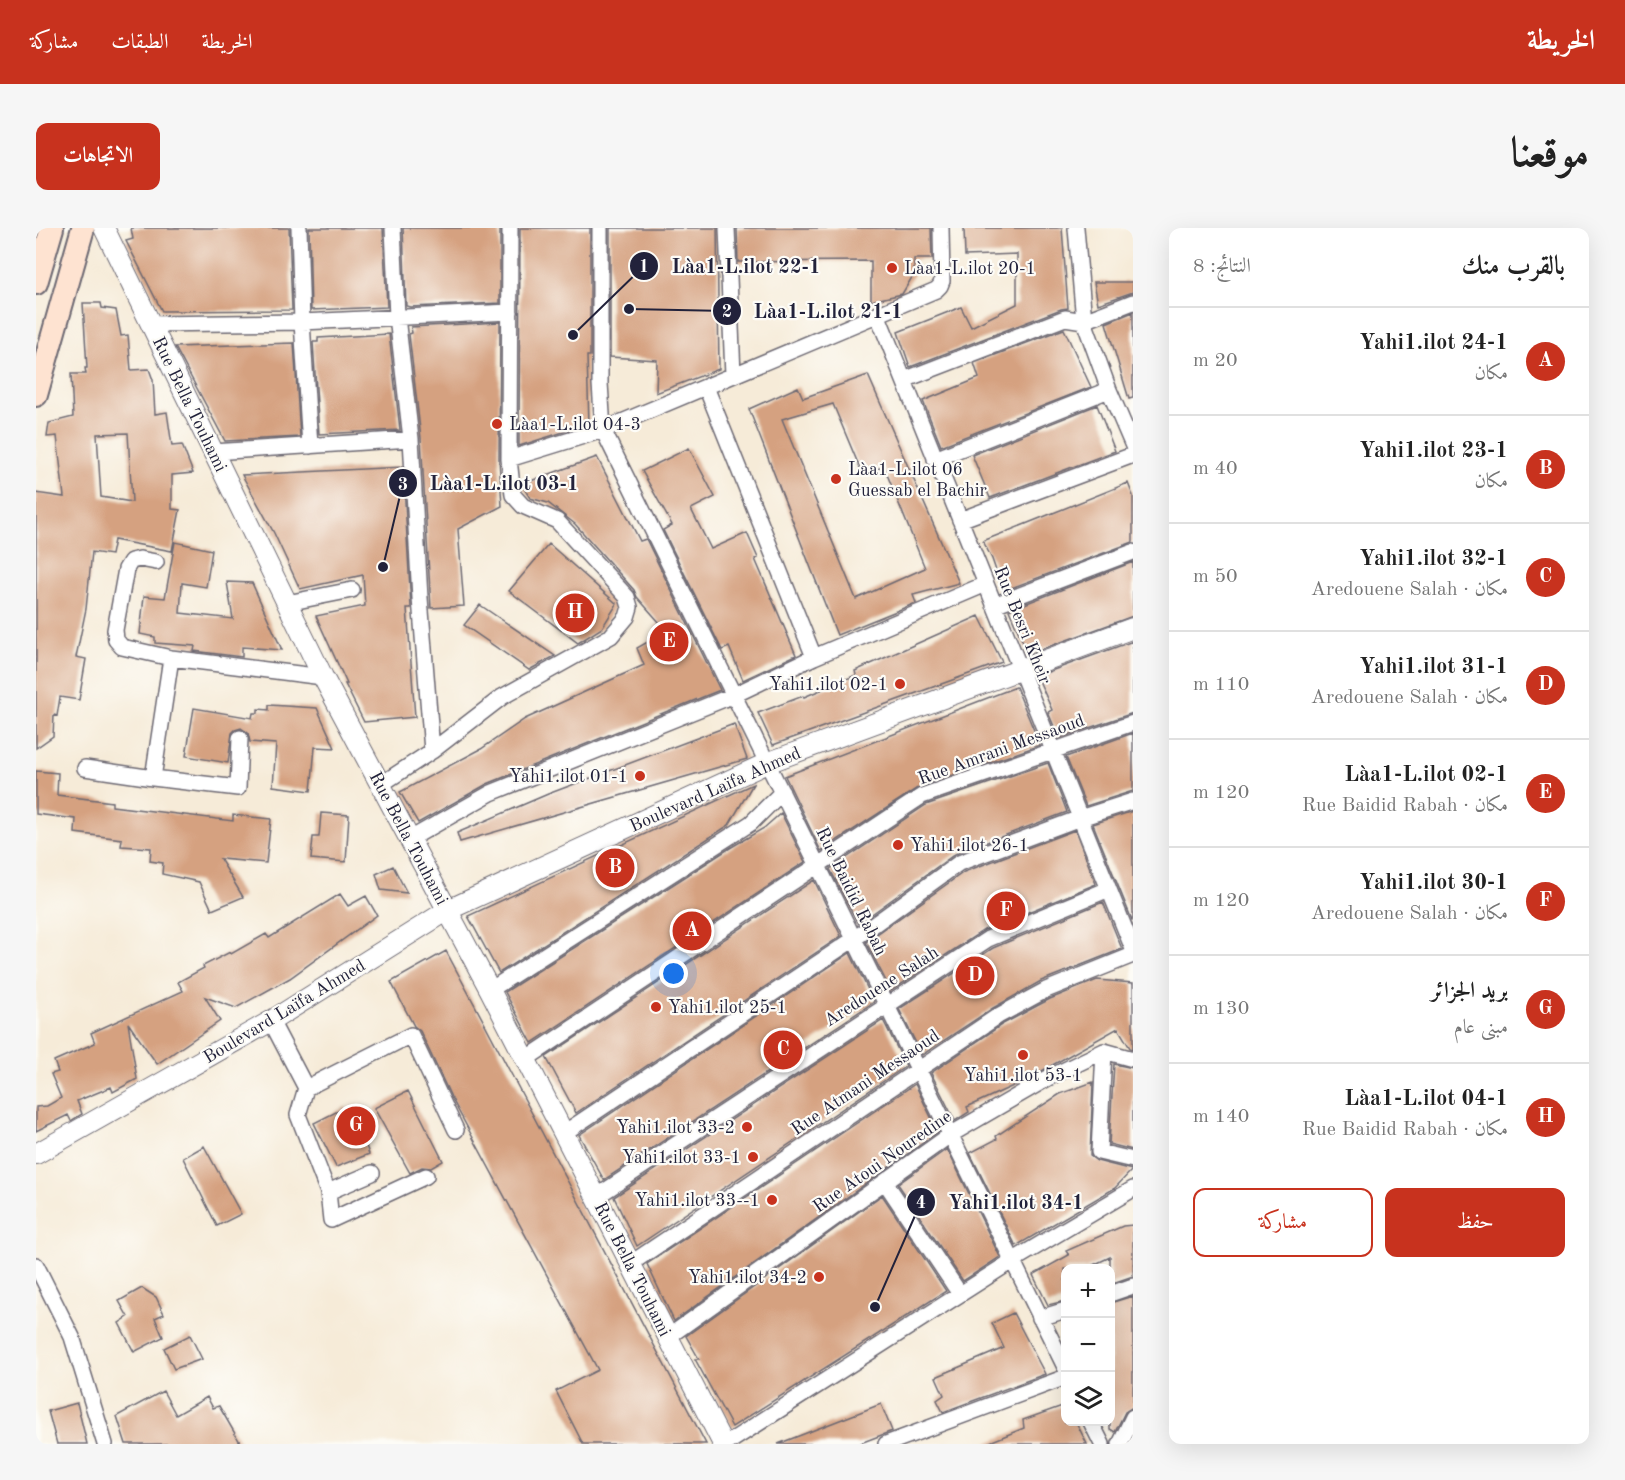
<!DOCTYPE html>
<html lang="ar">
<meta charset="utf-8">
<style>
body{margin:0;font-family:"Old Standard TT",Amiri,serif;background:#f6f6f6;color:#222;direction:rtl}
.controls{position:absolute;right:18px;bottom:18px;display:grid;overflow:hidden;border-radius:12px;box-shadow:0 6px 24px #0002}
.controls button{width:54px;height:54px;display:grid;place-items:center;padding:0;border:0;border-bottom:2px solid #e0e0e0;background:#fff;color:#222;font:30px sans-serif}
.you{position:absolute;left:638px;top:746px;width:21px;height:21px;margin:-15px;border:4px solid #fff;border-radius:50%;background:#1a73e8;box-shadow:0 0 0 9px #1a73e833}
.badge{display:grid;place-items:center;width:39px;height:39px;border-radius:50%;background:#c8321e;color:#fff;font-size:20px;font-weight:700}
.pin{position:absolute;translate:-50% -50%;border:3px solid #fff;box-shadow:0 2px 6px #0006}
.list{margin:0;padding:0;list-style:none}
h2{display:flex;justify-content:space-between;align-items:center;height:78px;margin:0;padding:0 24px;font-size:26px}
h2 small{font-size:20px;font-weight:400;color:#767676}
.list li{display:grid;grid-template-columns:39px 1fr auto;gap:18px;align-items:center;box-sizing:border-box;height:108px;padding:0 24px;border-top:2px solid #e0e0e0}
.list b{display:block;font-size:22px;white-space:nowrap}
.list p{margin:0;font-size:20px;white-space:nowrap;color:#767676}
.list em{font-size:20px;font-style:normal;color:#767676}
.actions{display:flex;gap:12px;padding:18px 24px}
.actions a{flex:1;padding:14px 0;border:2px solid #c8321e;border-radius:12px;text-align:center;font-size:21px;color:#c8321e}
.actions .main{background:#c8321e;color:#fff}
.icon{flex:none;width:33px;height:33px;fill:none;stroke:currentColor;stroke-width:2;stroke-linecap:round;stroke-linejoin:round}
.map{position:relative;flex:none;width:1097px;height:1216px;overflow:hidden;direction:ltr;border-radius:12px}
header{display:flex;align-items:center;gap:36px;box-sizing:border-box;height:84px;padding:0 30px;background:#c8321e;color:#fff}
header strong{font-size:28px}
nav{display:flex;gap:33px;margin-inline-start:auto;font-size:21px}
.intro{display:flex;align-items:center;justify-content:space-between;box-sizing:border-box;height:144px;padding:0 36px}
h1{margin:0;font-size:42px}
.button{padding:15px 27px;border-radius:12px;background:#c8321e;color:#fff;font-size:21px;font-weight:700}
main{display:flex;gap:36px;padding:0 36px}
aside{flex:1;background:#fff;border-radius:12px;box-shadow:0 6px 24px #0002}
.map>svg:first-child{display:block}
.building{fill:#d5a180;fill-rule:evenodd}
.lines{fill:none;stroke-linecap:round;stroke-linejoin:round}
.minor-casing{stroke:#6c6872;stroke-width:18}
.tertiary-casing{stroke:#6c6872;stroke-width:22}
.secondary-casing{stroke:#6c6872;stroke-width:26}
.minor{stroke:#fff;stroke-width:15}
.tertiary{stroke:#fff;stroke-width:20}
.secondary{stroke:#fee3d1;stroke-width:22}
.poi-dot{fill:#c8321e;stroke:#fdfcf7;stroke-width:2}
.labels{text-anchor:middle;stroke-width:4.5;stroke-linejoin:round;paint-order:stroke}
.poi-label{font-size:18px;fill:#22223b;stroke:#fdfcf7;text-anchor:end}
.street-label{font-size:18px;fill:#22223b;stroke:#fdfcf7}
.leader{fill:none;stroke:#22223b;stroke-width:2}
.callout-dot{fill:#22223b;stroke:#fdfcf7;stroke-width:2}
.mark-label{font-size:18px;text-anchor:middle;font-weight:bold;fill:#fff}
.callout-label{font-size:20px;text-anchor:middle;font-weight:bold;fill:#22223b;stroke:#fdfcf7;stroke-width:4.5;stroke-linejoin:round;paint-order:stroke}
</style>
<header>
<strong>الخريطة</strong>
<nav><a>الخريطة</a><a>الطبقات</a><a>مشاركة</a></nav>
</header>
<div class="intro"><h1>موقعنا</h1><a class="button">الاتجاهات</a></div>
<main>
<aside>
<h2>بالقرب منك<small>النتائج: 8</small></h2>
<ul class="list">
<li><span class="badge">A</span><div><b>Yahi1.ilot 24-1</b><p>مكان</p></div><em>20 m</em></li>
<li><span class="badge">B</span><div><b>Yahi1.ilot 23-1</b><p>مكان</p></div><em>40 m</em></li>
<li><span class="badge">C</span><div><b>Yahi1.ilot 32-1</b><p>مكان · Aredouene Salah</p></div><em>50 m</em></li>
<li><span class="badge">D</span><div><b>Yahi1.ilot 31-1</b><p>مكان · Aredouene Salah</p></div><em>110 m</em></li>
<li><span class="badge">E</span><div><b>Làa1-L.ilot 02-1</b><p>مكان · Rue Baidid Rabah</p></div><em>120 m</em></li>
<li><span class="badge">F</span><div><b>Yahi1.ilot 30-1</b><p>مكان · Aredouene Salah</p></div><em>120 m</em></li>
<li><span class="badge">G</span><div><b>بريد الجزائر</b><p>مبنى عام</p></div><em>130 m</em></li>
<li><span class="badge">H</span><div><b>Làa1-L.ilot 04-1</b><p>مكان · Rue Baidid Rabah</p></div><em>140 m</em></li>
</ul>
<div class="actions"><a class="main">حفظ</a><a>مشاركة</a></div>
</aside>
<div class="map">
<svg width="1097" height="1216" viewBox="0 0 1097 1216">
<rect width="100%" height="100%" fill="#fdfcf7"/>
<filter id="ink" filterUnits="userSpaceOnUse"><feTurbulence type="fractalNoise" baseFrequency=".0167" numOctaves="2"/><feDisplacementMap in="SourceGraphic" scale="12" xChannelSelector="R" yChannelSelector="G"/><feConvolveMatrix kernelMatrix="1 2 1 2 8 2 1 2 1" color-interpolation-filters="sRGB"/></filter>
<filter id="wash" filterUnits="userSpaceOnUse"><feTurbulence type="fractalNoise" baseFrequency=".008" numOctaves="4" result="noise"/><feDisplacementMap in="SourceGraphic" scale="24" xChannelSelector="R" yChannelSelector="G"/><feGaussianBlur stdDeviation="1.35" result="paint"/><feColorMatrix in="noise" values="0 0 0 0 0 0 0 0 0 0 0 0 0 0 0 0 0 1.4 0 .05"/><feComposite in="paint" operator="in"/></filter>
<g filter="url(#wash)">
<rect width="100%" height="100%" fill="#f6ebd8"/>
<g id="blocks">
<path class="building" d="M95,0h158l3,82 -130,1 -36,-70 7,-2z
M273,0h74l4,79 -76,3z
M367,0h97v75l-90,4 -4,-1z
M484,0h70v128h-3l2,68 -70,22z
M574,0h107l2,141 -63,24 1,-33 -47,-3z
M701,0h194l1,31h-18v15l-12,20 -31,7v-40l-133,1z
M928,0h98l6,80 -7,1 -151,58 -12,-35 63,-25 10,20 46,-23v-50l-52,2z
M1058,54h39v10l-35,12z
M47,75h18l1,5 14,2 5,26 7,-1 3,35 18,-1 4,11 2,34 12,-2 5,34 10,-1 11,28 -21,2v34l8,1 -8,41 -58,-11 -3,15 -19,-3 -6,57 -10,48 10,2 -7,41 -19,-3 -3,19 -3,-1 -1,21 -17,12v-255l28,4 -7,-61 -10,1 2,-14 24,-6 -2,-43h15l-1,-6h2zM92,205l4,69 -31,-5 -4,-63z
M1097,84v86l-4,1 -23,-76z
M464,94l-1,137 3,47 -44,23 6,77 -33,2 -10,-170 -12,-104 3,-1 -1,-6z
M1028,101l27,58 -150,59 -18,-45 56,-23 -5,-15z
M353,106l11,96 -81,4 -6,-92h5v-4z
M258,115l6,94 -75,4 -50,-94z
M832,147l91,208 -46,12 3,8 -79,32 -88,-226 49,-22 5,11zM797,176l29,69 22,-6 41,101 -69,31 -74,-180z
M1061,177l18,46 -125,47 -18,-43z
M653,220l26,49 -24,12 20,40 36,-16 11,25 -3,1 41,96 -53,25 -14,-33 -7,3 -59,-120 9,-5 -30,-54z
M561,229l43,84 6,-2 74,151 -233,94 -69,39 -18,-31 81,-43 44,-30 119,-54 -7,-17 23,-13 -5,-7 5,-5 -23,-26 -3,-7 -59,-66 -27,-21 -18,-5 -8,-13v-1z
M367,239l8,141h-4l8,109 -51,5 -19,-38h2l-31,-68 49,-10 -2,-31 -63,14 -26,-56 -32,-58z
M1092,255l5,13v46l-130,49 -11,-32 -9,-18z
M139,314l37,8 -6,37 -24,-4 -2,30 53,6 -6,-37 25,1 30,67 -40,-3v10l-48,-6 1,-5 -40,-3v-6l-15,-3 4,-38 21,2z
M513,316l68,60 -15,24 -24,15 -69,-52z
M1097,334v54l-105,38 -19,-44z
M444,377l75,51 -26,14 -65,-45z
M943,388l23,46 -229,83 -15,-32 45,-17 1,1 52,-22 -1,-4z
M1097,413v72l-74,25 -11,-26 4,-2 -15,-34z
M980,459l24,58 -121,42 -98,64 -36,-75z
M233,477l48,3 18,40 -20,-1 -4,44 -38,-5 3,-42 -26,-2 -2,-9 -7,-5 -6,2 -3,3 -4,30 -42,-7 8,-48 58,10 1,-5h5v-4l11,1z
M698,496l13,35 -287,83 -3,-9 91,-39z
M1097,505v58l-47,15 -20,-49z
M1012,535l19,49 -112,42 -97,70 -28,-55 96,-64z
M0,543l22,2 -1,22 55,7v4l121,15v-6l38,4 -5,44 -46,-4 23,38 -31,13 -13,-28 -37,-8 1,-11 -13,-2 1,-13 -30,-2 1,-7 -47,-6 1,-14 -40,-5z
M717,556l-24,41 -230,148 -31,-57z
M1097,583v106l-1,3 -39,-96z
M285,585l28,2 -3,47 -35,-3 2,-22h6z
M745,585l24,49 -273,181 -27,-51 225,-144 34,-20z
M1039,602l21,54 -112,46 -93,61 -25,-49 98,-70z
M357,638l14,27 -26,-3 -5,-16z
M778,652l27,56 -265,177 -30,-56z
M304,666l8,12 18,-10 11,19 -87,63 -54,30 -31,-11 15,24 -63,43 -29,-41 9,56 -24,13 -2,-5 -34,14 5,13 -11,7 -3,-6 -32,16v-24l11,-1 14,-8 -10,-24 7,-2 -4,-11 41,-18 -4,-10 92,-42 -5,-9 26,-14 -1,-2 27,-14 1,2 35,-20 3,4z
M1067,674l19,47 -81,32 -48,27 -71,47 -23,-46 94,-61z
M410,723l40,75 220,418h-123l-27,-53 42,-21 -147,-273 -31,-66 -6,-5 -23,-44z
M814,725l24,49 -270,178 -25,-45z
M1061,752l36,3v66l-3,-1 -12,-20 -94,53 -57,26 2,5 -14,9 -24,-48 72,-49 47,-25z
M847,792l23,46 -269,180 -23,-49z
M1078,836l19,4v82l-24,-6z
M1057,854l-3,74 7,5 35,9 -17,18 -99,58 -46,-93 27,-14 -1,-3 64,-42z
M879,856l23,48 -264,189 -27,-57z
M372,863l35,70 -12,7 -9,-1 -12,6 -36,-65z
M310,879l8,16 3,-2 12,33 -33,13 -22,-44z
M168,918l37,68 -24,12 -34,-68z
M911,921l53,108 -37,24 -65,-97z
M846,967l64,96 -214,136 -37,-68h4l-13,-23z
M1097,997v51l-23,8v-27l-25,12h-20v32l-17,4 -15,-30 36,-20 -3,-4 57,-25z
M106,1060l14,9 8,17 -9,4 8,19 -29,15 -15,-29 9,-6 -9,-16z
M1097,1068v111l-8,5 -10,20 -5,-3v-126z
M977,1085l32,61 -102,38 -6,-12 7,-5 -8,-18 68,-29 -12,-25z
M154,1107l12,24 -28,10 -10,-21z
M127,1163l13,24 31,-18 6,11 6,-2 22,38h-115l-9,-28z
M41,1175l10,41h-30l-9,-33z
M845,1176l11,27 -34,13h-80z
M1029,1177v17h11l11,22h-102l39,-16 -1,-8z"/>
</g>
</g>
<g filter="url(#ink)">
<use href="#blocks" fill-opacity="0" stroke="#6c6872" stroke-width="1.5"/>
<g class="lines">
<defs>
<path id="minor" d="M263,0l3,94 8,124
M357,0l4,89 14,122 9,159 12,153
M564,0v155l3,47 463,939
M691,0l6,147
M1040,0l8,93 25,69 24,56
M842,88l255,633
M115,96l151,-2 208,-10
M868,152l161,-62 19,3 49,-19
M670,159l108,270
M177,224l198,-13
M473,231l94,-29 333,-140 4,-4 2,-5 -1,-53
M899,231l174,-69
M924,292l173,-65
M120,334l-16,-3 -9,2 -5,8 -11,61 1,10 6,7 49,11 152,19
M251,375l65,-13
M958,377l139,-53
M135,430l-18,120 85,10 2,-50
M49,540l68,10
M344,557l52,-34 70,-54 109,-61 16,-19 3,-10 -3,-10 -70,-76 -34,-15 -10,-11 -4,-36 1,-231
M374,611l81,-46 243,-98 80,-38 172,-73
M454,762l261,-167 31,-31
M235,793l35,67 105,-53 45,95
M1068,823l-5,101 34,8
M490,831l396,-263 211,-73
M270,860l-8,27 30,77 3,28 95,-44
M528,905l290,-194 105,-76 121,-45 53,-17
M849,954l75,112
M292,964l44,-19
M560,969l392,-258 121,-50
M594,1036l368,-248 48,-26 87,-35
M0,1037l36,72 33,107
M1074,1066l23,-8
M1004,1090l26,-8
M632,1109l282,-202 98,-57 56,-27 29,8
M1055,1194l11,22
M690,1216l286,-183 121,-72
M850,1216l180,-67
M1084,1216l13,-27"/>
<path id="tertiary" d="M68,0l219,449 167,313 233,454
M0,926l235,-133 177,-111 319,-147 366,-135"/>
<path id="secondary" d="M0,55l16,-55
M0,167l47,-167"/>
</defs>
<use href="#minor" class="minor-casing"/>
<use href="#tertiary" class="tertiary-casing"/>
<use href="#secondary" class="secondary-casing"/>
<use href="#minor" class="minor"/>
<use href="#tertiary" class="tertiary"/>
<use href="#secondary" class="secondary"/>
</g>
</g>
<g class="poi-dot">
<circle cx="856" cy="40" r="6"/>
<circle cx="461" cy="196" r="6"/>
<circle cx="800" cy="251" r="6"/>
<circle cx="864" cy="456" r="6"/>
<circle cx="604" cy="548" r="6"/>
<circle cx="862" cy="617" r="6"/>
<circle cx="620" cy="779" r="6"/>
<circle cx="987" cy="827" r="6"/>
<circle cx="711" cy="899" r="6"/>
<circle cx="717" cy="929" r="6"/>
<circle cx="736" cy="972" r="6"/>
<circle cx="783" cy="1049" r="6"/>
</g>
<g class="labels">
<g class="poi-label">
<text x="868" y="46" text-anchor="start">Làa1-L.ilot 20-1</text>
<text x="473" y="202" text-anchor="start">Làa1-L.ilot 04-3</text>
<text x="812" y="247" text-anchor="start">Làa1-L.ilot 06<tspan x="812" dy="21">Guessab el Bachir</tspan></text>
<text x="852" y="462">Yahi1.ilot 02-1</text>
<text x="592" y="554">Yahi1.ilot 01-1</text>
<text x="874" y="623" text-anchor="start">Yahi1.ilot 26-1</text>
<text x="632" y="785" text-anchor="start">Yahi1.ilot 25-1</text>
<text x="987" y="853" text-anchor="middle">Yahi1.ilot 53-1</text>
<text x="699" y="905">Yahi1.ilot 33-2</text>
<text x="705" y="935">Yahi1.ilot 33-1</text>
<text x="724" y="978">Yahi1.ilot 33--1</text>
<text x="771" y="1055">Yahi1.ilot 34-2</text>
</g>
<g class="street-label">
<text transform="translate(154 176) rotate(64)" y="6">Rue Bella Touhami</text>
<text transform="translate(987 397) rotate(68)" y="6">Rue Besri Kheir</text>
<text transform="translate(965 521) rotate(-20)" y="6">Rue Amrani Messaoud</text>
<text transform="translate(679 561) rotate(-24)" y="6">Boulevard Laïfa Ahmed</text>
<text transform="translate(373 610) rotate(62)" y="6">Rue Bella Touhami</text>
<text transform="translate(816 663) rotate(64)" y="6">Rue Baidid Rabah</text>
<text transform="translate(845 758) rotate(-33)" y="6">Aredouene Salah</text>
<text transform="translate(248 783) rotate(-31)" y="6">Boulevard Laïfa Ahmed</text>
<text transform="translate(829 854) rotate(-34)" y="6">Rue Atmani Messaoud</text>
<text transform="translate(846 933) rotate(-35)" y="6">Rue Atoui Nouredine</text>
<text transform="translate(597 1041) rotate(63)" y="6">Rue Bella Touhami</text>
</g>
</g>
<path class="leader" d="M537 107L608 38M593 81L691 83M347 339L367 255M839 1079L885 974"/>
<g class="callout-dot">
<circle cx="537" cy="107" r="6"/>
<circle cx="593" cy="81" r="6"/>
<circle cx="347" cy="339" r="6"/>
<circle cx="839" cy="1079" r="6"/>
<circle cx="608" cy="38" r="15"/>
<circle cx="691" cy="83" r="15"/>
<circle cx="367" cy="255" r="15"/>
<circle cx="885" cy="974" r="15"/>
</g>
<g class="mark-label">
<text x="608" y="44">1</text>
<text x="691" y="89">2</text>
<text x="367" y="262">3</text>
<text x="885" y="980">4</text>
</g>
<g class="callout-label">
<text x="710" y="45">Làa1-L.ilot 22-1</text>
<text x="792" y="90">Làa1-L.ilot 21-1</text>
<text x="468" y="262">Làa1-L.ilot 03-1</text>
<text x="980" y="981">Yahi1.ilot 34-1</text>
</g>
</svg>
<div class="controls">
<button>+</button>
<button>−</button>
<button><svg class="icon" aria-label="layers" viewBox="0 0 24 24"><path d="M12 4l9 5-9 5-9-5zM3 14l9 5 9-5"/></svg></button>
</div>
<div class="you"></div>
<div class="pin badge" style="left:656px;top:703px">A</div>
<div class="pin badge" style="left:579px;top:640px">B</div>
<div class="pin badge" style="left:747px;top:822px">C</div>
<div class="pin badge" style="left:939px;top:748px">D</div>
<div class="pin badge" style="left:633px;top:414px">E</div>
<div class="pin badge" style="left:970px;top:683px">F</div>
<div class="pin badge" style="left:320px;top:898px">G</div>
<div class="pin badge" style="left:539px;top:385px">H</div>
</div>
</main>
